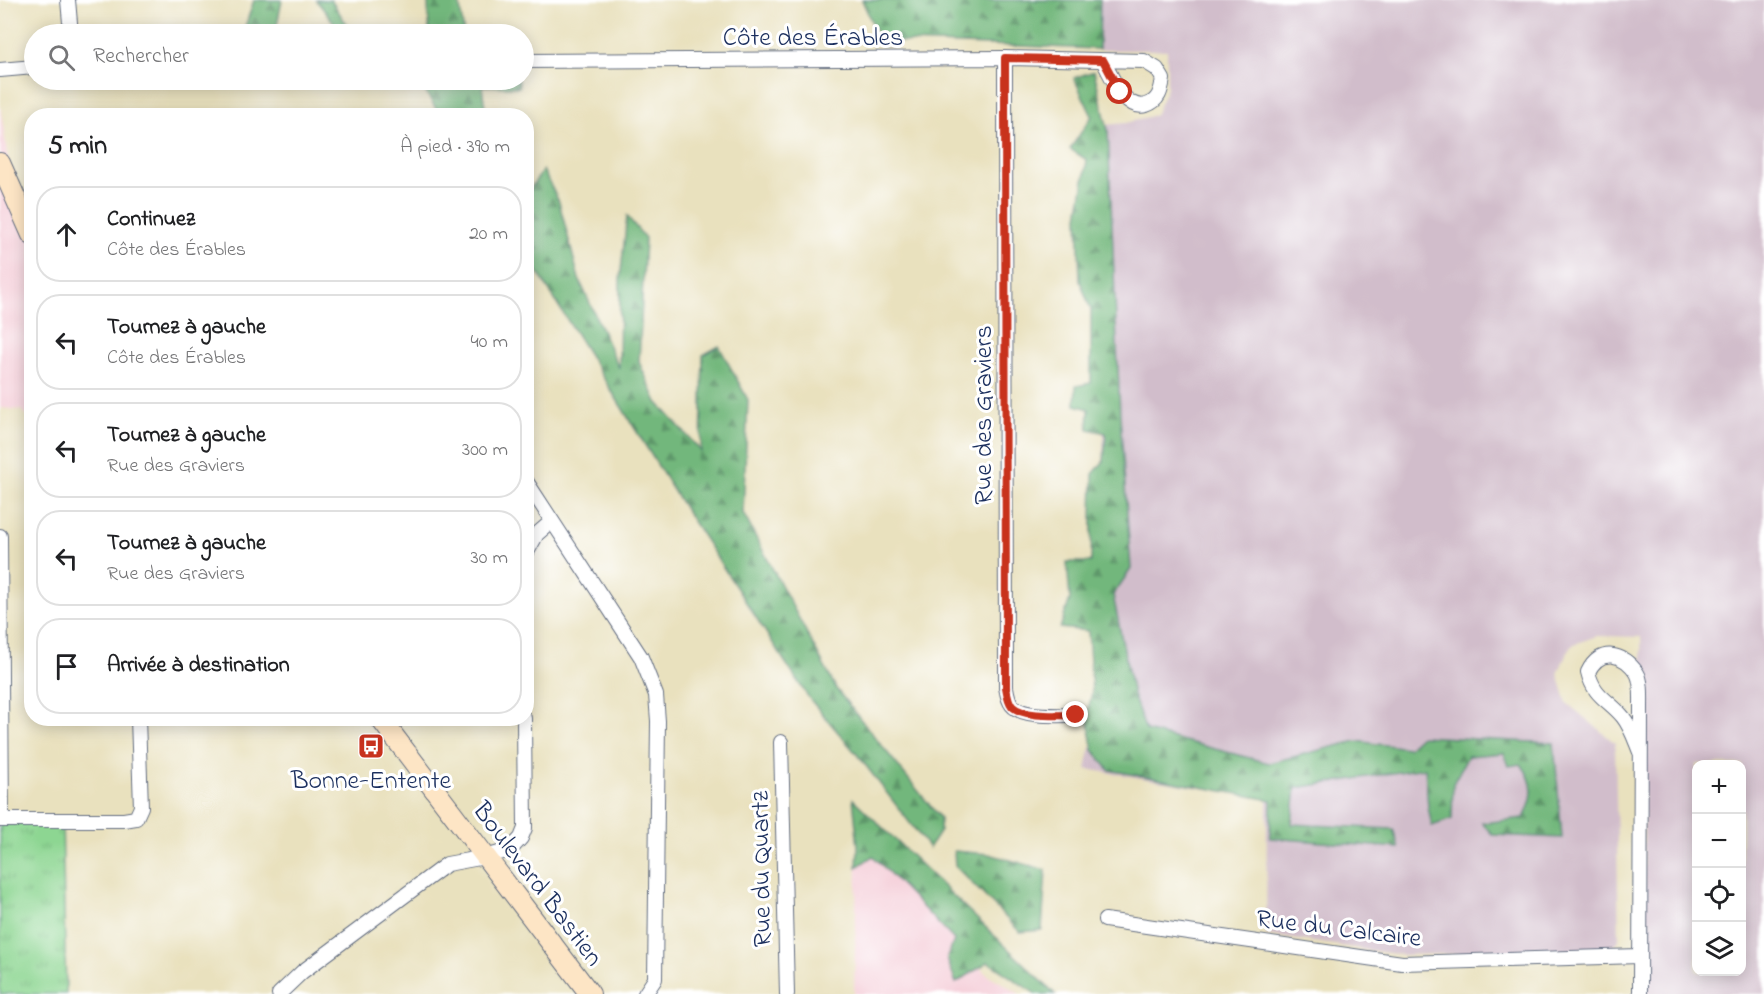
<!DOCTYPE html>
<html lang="fr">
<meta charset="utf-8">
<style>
body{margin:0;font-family:"Indie Flower",sans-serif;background:#f6f6f6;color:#202124}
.controls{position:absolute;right:18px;bottom:18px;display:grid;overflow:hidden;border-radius:12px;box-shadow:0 3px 15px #0003}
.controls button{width:54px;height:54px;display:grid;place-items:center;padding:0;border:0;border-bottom:2px solid #e0e0e0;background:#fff;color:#202124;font:30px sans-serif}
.stop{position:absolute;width:18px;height:18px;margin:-14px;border:4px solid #c8321e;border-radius:50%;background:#fff}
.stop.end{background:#c8321e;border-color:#fff;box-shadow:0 2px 6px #0008}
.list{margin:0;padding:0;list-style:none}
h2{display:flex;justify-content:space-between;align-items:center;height:78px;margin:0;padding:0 24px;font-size:26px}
h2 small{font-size:20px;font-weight:400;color:#757577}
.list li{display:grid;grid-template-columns:39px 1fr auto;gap:18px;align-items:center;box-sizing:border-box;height:96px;margin:0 12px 12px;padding:0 12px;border:2px solid #e0e0e0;border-radius:24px}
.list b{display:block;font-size:22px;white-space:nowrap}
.list p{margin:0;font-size:20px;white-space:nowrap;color:#757577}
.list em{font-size:20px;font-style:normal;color:#757577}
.icon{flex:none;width:33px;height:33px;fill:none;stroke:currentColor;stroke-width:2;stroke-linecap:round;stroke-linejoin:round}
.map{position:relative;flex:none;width:1764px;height:994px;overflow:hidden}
.search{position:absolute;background:#fff;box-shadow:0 3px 15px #0003;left:24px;top:24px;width:510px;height:66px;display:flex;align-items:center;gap:15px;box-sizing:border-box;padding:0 21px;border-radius:33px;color:#757577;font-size:22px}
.panel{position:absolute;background:#fff;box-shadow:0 3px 15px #0003;left:24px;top:108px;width:510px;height:618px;border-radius:24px}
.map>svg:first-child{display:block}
.built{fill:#f5cfd9}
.industrial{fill:#d1bdcb;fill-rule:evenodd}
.grass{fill:url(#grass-tufts);stroke:#548278;stroke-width:1.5}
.forest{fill:url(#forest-firs);stroke:#46736d;stroke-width:1.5}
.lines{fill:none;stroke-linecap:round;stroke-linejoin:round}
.minor-casing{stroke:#636d80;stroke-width:16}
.secondary-casing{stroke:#636d80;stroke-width:22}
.minor{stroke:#fff;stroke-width:14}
.secondary{stroke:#fde5c5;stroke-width:20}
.route{stroke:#c8321e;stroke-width:8}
.labels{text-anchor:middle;stroke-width:6;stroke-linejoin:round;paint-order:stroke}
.street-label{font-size:26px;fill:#1b2f5e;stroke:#fff}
.poi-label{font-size:26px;fill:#1b2f5e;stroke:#fff}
</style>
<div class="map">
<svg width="1764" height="994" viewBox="0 0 1764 994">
<defs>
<pattern id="grass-tufts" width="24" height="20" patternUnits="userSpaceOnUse" patternTransform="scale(1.5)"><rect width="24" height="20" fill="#8dd692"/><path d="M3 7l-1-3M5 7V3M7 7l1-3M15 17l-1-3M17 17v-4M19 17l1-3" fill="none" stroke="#79b880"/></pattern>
<pattern id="forest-firs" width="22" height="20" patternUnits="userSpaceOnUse" patternTransform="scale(1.5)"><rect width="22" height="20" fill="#72b77c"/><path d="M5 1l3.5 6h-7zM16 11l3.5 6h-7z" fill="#5d9569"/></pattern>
</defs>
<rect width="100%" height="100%" fill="#fff"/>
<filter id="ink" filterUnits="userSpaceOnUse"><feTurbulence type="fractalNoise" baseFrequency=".0167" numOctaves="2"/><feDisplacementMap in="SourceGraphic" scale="12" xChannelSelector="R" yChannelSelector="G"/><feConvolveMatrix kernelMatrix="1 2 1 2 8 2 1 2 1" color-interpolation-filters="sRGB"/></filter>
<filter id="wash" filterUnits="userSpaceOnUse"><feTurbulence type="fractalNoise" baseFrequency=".008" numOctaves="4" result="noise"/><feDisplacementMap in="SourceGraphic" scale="24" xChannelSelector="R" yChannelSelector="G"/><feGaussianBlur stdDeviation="1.35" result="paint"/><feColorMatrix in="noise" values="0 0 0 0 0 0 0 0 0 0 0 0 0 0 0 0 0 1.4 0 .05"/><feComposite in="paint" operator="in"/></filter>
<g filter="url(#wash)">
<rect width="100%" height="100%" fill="#e9e1be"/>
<path class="built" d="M0,105l13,89 18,41v184l-10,-9 -21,-2z
M873,856l112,117 35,21h-166l3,-127z"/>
<path class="industrial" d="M1096,0h668v994h-118l-5,-357 -44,-1 -23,8 -8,10 -8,20 9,29 48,40 4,197 -8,10 -209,5 -136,-20 1,-136 -181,-30 19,-91 -4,-536 4,-17 21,-2 29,-8 12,-27v-38h-71zM1696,764h46v208h-46z"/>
<path class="grass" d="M0,820h62l4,174h-66z"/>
<path class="forest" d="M254,0h28l-6,30 -31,-3z
M316,0h15l22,34h-10z
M428,0h31l5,34h-35z
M862,0h238l-1,49 -219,-8z
M1094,71l14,59 12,285 11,154 -18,26 20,100 13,36 123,32 87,-22 52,7 13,-12 133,7 8,95 -69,-3 -11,-12 42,-5c10,-20 12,-34 -3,-54l-12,2 -5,-13 -36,3 -15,28 -1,35 -20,7 -4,-19 -3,-39 -129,20 -4,36 101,5 6,19 -129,-10 1,-38 -162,-30 -16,-20 -6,-36 5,-21 -4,-62 -28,-3 10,-29 -3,-37h24l2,-88 11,-13 2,-28 -18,-4 1,-20 -14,-4 1,-19 15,-3v-73l-11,-29 -2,-64 9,-57 -17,-11 22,-33 -18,-38z
M418,80h101v7l-37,-1 4,29h-46z
M543,170l16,32 20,77 40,89 1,-88 7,-64 18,22 -6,124 18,40 44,49 2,-96 16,-9 29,54 -5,113 94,177 103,128v13l-11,17 -69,-90 -52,-61 -125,-191 -156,-251v-62z
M853,799l202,195h-19l-48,-32 -32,21 -9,-24 7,-19 -81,-84 -16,11 1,-21z
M954,851l35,3 57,16 -4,60 -22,2 -65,-66z"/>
</g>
<g filter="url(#ink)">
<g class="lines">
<defs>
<path id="minor" d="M68,0l3,34
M1005,58l1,629c1,6 2,13 6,18 10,13 48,10 64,10
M524,61l481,-3 139,3 13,8 6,10c-2,12 -4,22 -17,26 -22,6 -34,-29 -43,-44
M0,70l34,-3
M526,481l115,176 15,38 2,26 -3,258 -10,15
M0,536l2,284
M526,554l11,-20 15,-13
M781,742l6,252
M1640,752c-5,-12 -9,-25 -17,-35 -15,-18 -29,-20 -35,-45 12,-25 35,-19 49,1 5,8 4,24 4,34l-1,287
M0,820h124l12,-2 5,-11 -3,-89
M1105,920l297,43 238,-7
M279,994l23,-22 145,-108 38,-7 25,-7 11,-12 4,-10 -1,-110"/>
<path id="secondary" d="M0,163l32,72
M380,718l210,276"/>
</defs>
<use href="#minor" class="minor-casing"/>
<use href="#secondary" class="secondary-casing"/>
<use href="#minor" class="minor"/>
<use href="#secondary" class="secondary"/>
</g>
</g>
<g class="lines" filter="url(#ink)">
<path class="route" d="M1076,715c-16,0 -53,3 -64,-9 -4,-5 -5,-13 -6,-19l-1,-629 98,2 17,32"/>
</g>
<defs>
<symbol id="bus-square" viewBox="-11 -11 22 22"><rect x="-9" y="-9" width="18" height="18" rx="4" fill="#c8321e" stroke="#fff"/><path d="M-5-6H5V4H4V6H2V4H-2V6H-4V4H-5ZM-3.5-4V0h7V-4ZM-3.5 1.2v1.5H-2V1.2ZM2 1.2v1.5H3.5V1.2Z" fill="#fff"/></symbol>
</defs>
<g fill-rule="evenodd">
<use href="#bus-square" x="356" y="731" width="30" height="30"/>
</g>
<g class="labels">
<g class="street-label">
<text x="813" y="45">Côte des Érables</text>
<text transform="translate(982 415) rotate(-90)" y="9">Rue des Graviers</text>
<text transform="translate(760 869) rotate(-91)" y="9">Rue du Quartz</text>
<text transform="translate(539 883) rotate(53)" y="9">Boulevard Bastien</text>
<text transform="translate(1339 927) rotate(7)" y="9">Rue du Calcaire</text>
</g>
<g class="poi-label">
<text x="371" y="788">Bonne-Entente</text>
</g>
</g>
</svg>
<div class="controls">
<button>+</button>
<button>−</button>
<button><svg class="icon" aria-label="locate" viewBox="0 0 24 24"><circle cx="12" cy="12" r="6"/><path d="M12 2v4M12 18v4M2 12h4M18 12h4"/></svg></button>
<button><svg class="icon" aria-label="layers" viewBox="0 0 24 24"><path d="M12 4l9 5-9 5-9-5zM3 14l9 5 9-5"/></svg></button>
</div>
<div class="stop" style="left:1120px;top:92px"></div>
<div class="stop end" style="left:1076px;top:715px"></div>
<div class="search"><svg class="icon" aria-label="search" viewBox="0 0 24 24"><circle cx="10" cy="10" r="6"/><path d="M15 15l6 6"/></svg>Rechercher</div>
<section class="panel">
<h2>5 min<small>À pied · 390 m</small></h2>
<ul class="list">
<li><svg class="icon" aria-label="ahead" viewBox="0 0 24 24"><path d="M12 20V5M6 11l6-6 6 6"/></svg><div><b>Continuez</b><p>Côte des Érables</p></div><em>20 m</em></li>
<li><svg class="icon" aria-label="left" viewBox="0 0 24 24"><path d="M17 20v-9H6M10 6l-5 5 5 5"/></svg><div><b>Tournez à gauche</b><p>Côte des Érables</p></div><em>40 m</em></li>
<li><svg class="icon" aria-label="left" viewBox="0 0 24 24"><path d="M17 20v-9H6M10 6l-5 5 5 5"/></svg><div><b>Tournez à gauche</b><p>Rue des Graviers</p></div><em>300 m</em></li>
<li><svg class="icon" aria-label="left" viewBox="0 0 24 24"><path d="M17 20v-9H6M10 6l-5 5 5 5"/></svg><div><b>Tournez à gauche</b><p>Rue des Graviers</p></div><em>30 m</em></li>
<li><svg class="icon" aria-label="arrive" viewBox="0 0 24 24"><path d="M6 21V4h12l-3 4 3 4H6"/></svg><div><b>Arrivée à destination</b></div></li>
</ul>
</section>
</div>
